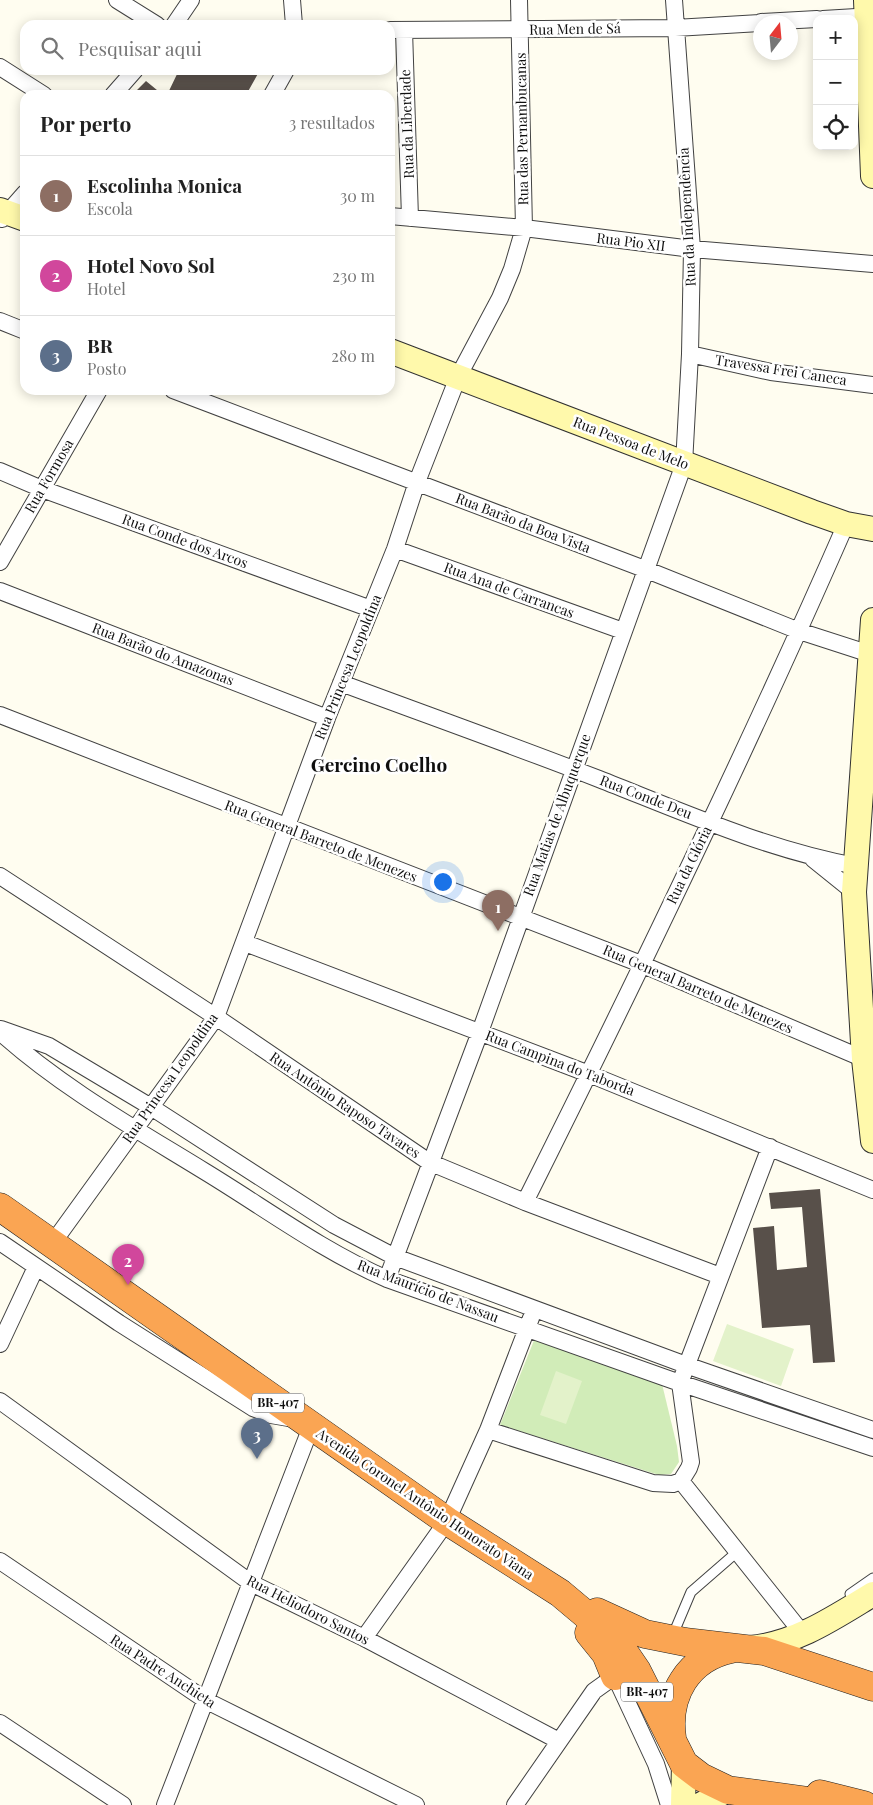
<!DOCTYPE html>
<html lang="pt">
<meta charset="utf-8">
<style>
body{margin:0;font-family:"Playfair Display",serif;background:#f2f2f2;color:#222}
.controls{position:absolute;right:15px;top:15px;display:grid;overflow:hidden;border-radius:10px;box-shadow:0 2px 12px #0003}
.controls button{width:45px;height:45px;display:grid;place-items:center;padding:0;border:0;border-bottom:1px solid #e0e0e0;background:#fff;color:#222;font:25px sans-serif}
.compass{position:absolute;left:753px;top:15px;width:45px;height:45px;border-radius:50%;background:#fff;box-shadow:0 2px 12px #0003;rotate:16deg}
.you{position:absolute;left:442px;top:881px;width:18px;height:18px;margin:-12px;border:4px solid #fff;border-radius:50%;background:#1a73e8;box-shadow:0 0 0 8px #1a73e833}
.badge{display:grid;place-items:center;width:32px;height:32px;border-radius:50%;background:#7c3aed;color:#fff;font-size:16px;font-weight:700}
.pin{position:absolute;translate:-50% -41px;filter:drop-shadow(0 1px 2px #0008)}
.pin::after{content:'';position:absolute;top:26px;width:18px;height:15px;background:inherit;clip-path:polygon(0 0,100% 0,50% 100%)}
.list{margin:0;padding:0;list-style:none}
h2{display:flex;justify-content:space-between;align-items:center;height:65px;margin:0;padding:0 20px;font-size:21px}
h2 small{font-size:16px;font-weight:400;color:#767676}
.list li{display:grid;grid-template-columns:32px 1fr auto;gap:15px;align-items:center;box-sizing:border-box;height:80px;padding:0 20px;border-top:1px solid #e0e0e0}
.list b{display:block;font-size:19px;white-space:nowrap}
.list p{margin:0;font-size:16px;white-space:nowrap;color:#767676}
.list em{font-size:16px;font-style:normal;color:#767676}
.icon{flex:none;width:28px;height:28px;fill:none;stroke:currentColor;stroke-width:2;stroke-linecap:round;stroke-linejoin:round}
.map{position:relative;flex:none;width:873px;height:1805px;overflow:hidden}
.search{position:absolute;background:#fff;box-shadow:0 2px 12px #0003;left:20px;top:20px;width:375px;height:55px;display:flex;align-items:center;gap:12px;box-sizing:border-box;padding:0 18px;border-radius:15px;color:#767676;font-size:19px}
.panel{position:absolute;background:#fff;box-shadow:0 2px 12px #0003;left:20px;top:90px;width:375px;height:305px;border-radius:15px}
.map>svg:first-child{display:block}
.green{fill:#d1ecb8}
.pitch{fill:#e3f2ca}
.building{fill:#58504a}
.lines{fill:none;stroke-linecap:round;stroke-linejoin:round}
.lane-casing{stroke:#424242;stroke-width:11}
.street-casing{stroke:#424242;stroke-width:18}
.secondary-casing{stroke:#313131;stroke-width:26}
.highway-casing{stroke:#202020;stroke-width:29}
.lane{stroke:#fff;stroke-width:9}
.street{stroke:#fff;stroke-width:16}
.secondary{stroke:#fff9ab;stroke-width:24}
.highway{stroke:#faa553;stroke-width:28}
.labels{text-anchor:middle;stroke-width:5;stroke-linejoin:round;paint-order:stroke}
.shield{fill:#fff;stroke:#575757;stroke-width:1}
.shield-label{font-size:12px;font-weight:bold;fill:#0f0f0f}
.street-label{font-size:14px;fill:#0f0f0f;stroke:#fff}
.district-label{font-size:19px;font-weight:bold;fill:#0f0f0f;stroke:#fff}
</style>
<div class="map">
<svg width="873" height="1805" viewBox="0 0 873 1805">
<rect width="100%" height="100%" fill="#fffdf0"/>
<path class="green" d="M535,1338l127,46 15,62 2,16 -8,12 -12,1 -159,-50z"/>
<path class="pitch" d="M727,1324l67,25 -13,37 -68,-25z
M556,1371l26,10 -16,43 -26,-9z"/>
<path class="building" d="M179,70h81l-14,25h-79z
M146,81l17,14h-31z
M820,1189l15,173 -22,1 -3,-38 -48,3 -9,-100 21,-2 3,44 30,-3 -5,-60 -31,2 -2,-16z"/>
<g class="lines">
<defs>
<path id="lane" d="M850,1594l23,-16
M672,1637l19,-45 46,-40"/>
<path id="street" d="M117,0l40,25
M292,0l2,25
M823,19l50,-3
M761,22l56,-3
M174,25l17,-25
M390,30l285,-2 85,-5
M404,30l6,188
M0,67l44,28
M113,95l22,-25
M272,95l14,-25
M390,216l134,12 168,21 181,15
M2,219l23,-26
M0,321l25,10
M690,354l81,18 102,13
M173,390l474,180 152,61 74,24
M0,471l42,18 329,120
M395,549l228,82
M0,562l99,-172
M0,591l327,127
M341,683c86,32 173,63 258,96 84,33 169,71 257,87
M0,715l641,249 223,95
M813,859l41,33
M0,876l216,141 213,145 96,40 195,74
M245,943l344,131 284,116
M1,1029l48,17 102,61 183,118 61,32 291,108 187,65
M0,1032c61,55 134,96 204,139 61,37 117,79 183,108l293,104 193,65
M770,1147l-90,236 11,79 -2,6 -8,13 122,153
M525,1202c112,-224 221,-449 321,-678
M0,1242l119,81 134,85 18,7 23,4
M52,1244l164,-227 111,-299 68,-169 22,-67 41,-105 42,-79 12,-29 12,-41 -5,-228
M387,1279l93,-247 204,-568 6,-110 2,-105 -18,-249
M0,1344l36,-77
M0,1401l251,182 113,55 195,103
M488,1430l165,53 20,1 8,-3
M0,1561l207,140 209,104
M364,1638l83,-117 41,-91 43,-112
M0,1723l123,82
M165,1805l146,-378
M515,1805l79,-114 21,-15 41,88 13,41"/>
<path id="secondary" d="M866,0l7,176
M0,210l25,9
M390,351l422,161 34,12 27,5
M873,620l-19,272 10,167 9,82
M750,1648c46,-4 85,-31 123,-54
M683,1805l1,-41
M700,1805l28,-15"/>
<path id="highway" d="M0,1207l447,314 113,72 50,42 12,14 15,22 47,93 17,13 27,13 110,15
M597,1612l48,22 40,8 79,9 109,36
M589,1633l17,21 9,22
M672,1738c-6,-43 16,-80 59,-89
M820,1794l44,11"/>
</defs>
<use href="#lane" class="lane-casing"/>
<use href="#street" class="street-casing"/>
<use href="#secondary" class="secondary-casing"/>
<use href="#highway" class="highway-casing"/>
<use href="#lane" class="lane"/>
<use href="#street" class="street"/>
<use href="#secondary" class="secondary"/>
<use href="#highway" class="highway"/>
</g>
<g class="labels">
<g class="shield">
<rect x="252" y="1393.5" width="52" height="19" rx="4"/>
<rect x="621" y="1682.5" width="52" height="19" rx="4"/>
</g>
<g class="shield-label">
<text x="278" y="1407">BR-407</text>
<text x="647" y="1696">BR-407</text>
</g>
<g class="street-label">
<text transform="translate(575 29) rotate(-1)" y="5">Rua Men de Sá</text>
<text transform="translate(407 124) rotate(-92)" y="5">Rua da Liberdade</text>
<text transform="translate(522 129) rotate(-91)" y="5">Rua das Pernambucanas</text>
<text transform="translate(687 217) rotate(-93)" y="5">Rua da Independência</text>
<text transform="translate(631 242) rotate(7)" y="5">Rua Pio XII</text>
<text transform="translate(781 370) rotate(9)" y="5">Travessa Frei Caneca</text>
<text transform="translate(631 443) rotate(21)" y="5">Rua Pessoa de Melo</text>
<text transform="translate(49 476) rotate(-60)" y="5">Rua Formosa</text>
<text transform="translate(523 523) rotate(21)" y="5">Rua Barão da Boa Vista</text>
<text transform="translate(185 541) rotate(20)" y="5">Rua Conde dos Arcos</text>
<text transform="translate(509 590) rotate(20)" y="5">Rua Ana de Carrancas</text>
<text transform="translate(163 654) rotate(21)" y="5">Rua Barão do Amazonas</text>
<text transform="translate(348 667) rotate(-68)" y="5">Rua Princesa Leopoldina</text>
<text transform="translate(646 797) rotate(21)" y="5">Rua Conde Deu</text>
<text transform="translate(557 815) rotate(-70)" y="5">Rua Matias de Albuquerque</text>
<text transform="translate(321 841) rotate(21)" y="5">Rua General Barreto de Menezes</text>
<text transform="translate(689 865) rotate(-64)" y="5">Rua da Glória</text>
<text transform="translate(698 989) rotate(23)" y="5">Rua General Barreto de Menezes</text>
<text transform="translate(560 1063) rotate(21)" y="5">Rua Campina do Taborda</text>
<text transform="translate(170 1078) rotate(-55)" y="5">Rua Princesa Leopoldina</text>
<text transform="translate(345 1105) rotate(34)" y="5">Rua Antônio Raposo Tavares</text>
<text transform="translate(428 1291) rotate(21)" y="5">Rua Maurício de Nassau</text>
<text transform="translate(425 1504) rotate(34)" y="5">Avenida Coronel Antônio Honorato Viana</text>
<text transform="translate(308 1610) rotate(27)" y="5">Rua Heliodoro Santos</text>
<text transform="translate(163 1671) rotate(33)" y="5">Rua Padre Anchieta</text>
</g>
<g class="district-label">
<text x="379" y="772">Gercino Coelho</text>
</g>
</g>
</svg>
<div class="controls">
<button>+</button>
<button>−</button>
<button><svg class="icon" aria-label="locate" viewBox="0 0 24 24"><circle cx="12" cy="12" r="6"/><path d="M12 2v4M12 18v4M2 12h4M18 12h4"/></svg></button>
</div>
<svg class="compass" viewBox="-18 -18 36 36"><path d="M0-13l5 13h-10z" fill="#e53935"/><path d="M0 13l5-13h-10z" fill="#767676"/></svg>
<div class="you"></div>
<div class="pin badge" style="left:498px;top:931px;background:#8d6e63">1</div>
<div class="pin badge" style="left:128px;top:1285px;background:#d1479c">2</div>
<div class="pin badge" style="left:257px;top:1459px;background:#5c6f8a">3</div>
<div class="search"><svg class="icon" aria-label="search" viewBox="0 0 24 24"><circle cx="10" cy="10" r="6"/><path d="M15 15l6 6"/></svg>Pesquisar aqui</div>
<section class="panel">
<h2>Por perto<small>3 resultados</small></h2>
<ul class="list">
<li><span class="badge" style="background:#8d6e63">1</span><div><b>Escolinha Monica</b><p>Escola</p></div><em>30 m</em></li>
<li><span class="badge" style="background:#d1479c">2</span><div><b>Hotel Novo Sol</b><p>Hotel</p></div><em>230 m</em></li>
<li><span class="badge" style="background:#5c6f8a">3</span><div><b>BR</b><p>Posto</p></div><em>280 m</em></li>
</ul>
</section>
</div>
